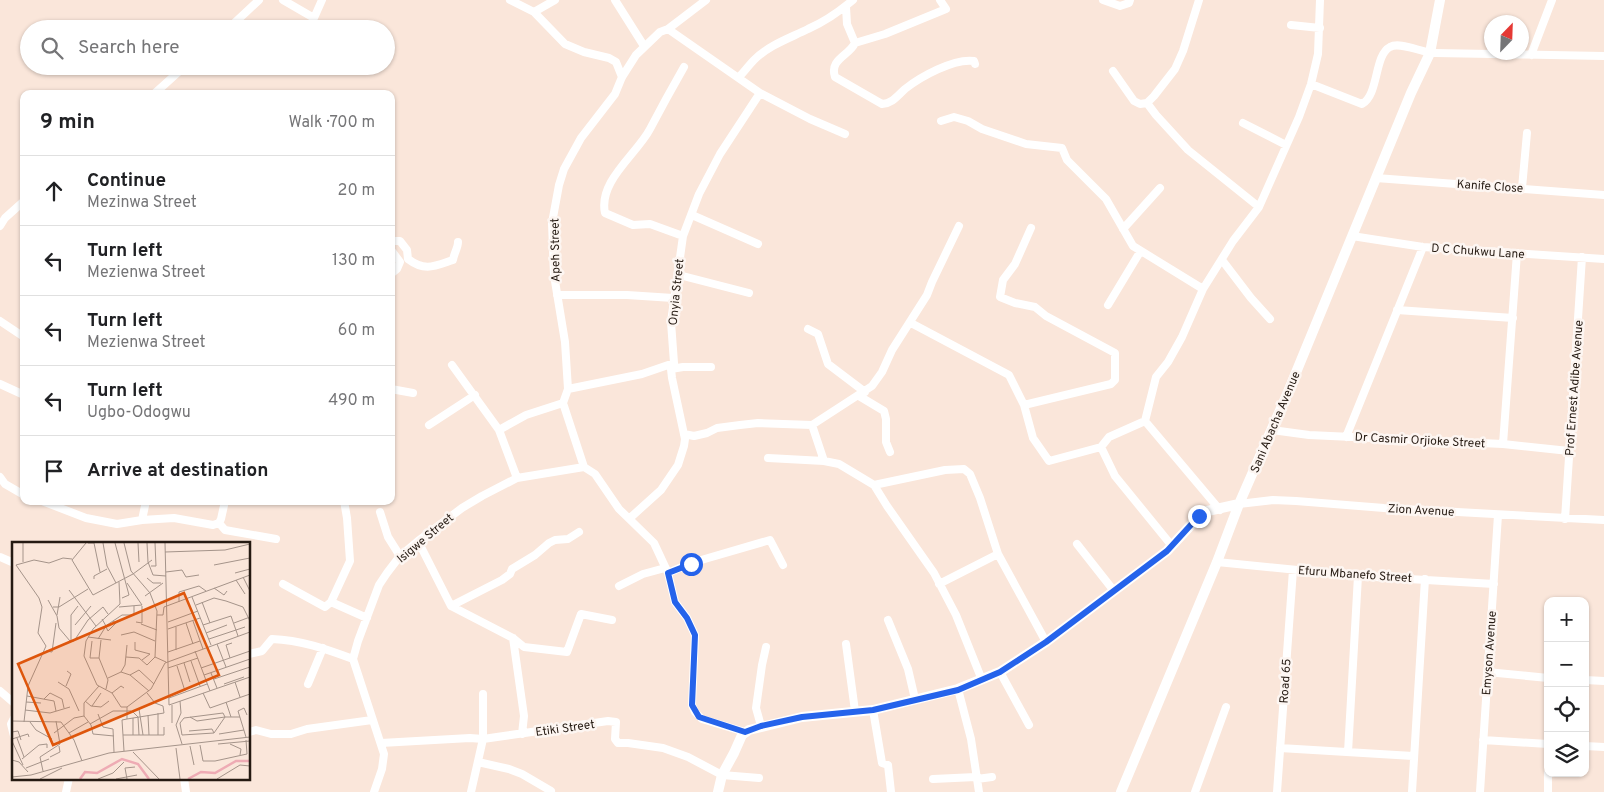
<!DOCTYPE html>
<meta charset="utf-8">
<style>
body{margin:0;font-family:Overpass,sans-serif;background:#f6f6f6;color:#202124}
.controls{position:absolute;right:15px;bottom:15px;display:grid;overflow:hidden;border-radius:10px;box-shadow:0 1px 4px #0004}
.controls button{width:45px;height:45px;display:grid;place-items:center;padding:0;border:0;border-bottom:1px solid #e0e0e0;background:#fff;color:#202124;font:25px sans-serif}
.compass{position:absolute;left:1484px;top:15px;width:45px;height:45px;border-radius:50%;background:#fff;box-shadow:0 1px 4px #0004;rotate:23deg}
.stop{position:absolute;width:15px;height:15px;margin:-11px;border:4px solid #2563eb;border-radius:50%;background:#fff}
.stop.end{background:#2563eb;border-color:#fff;box-shadow:0 1px 5px #0008}
.list{margin:0;padding:0;list-style:none}
h2{display:flex;justify-content:space-between;align-items:center;height:65px;margin:0;padding:0 20px;font-size:21px}
h2 small{font-size:16px;font-weight:400;color:#757577}
.list li{display:grid;grid-template-columns:32px 1fr auto;gap:15px;align-items:center;box-sizing:border-box;height:70px;padding:0 20px;border-top:1px solid #e0e0e0}
.list b{display:block;font-size:19px;white-space:nowrap}
.list p{margin:0;font-size:16px;white-space:nowrap;color:#757577}
.list em{font-size:16px;font-style:normal;color:#757577}
.icon{flex:none;width:28px;height:28px;fill:none;stroke:currentColor;stroke-width:2;stroke-linecap:round;stroke-linejoin:round}
.map{position:relative;flex:none;width:1604px;height:792px;overflow:hidden}
.search{position:absolute;background:#fff;box-shadow:0 1px 4px #0004;left:20px;top:20px;width:375px;height:55px;display:flex;align-items:center;gap:12px;box-sizing:border-box;padding:0 18px;border-radius:28px;color:#757577;font-size:19px}
.panel{position:absolute;background:#fff;box-shadow:0 1px 4px #0004;left:20px;top:90px;width:375px;height:415px;border-radius:10px}
.map>svg:first-child{display:block}
.lines{fill:none;stroke-linecap:round;stroke-linejoin:round}
.street{stroke:#fff;stroke-width:8}
.secondary{stroke:#fff;stroke-width:10}
.route{stroke:#2563eb;stroke-width:6}
.labels{text-anchor:middle;stroke-width:5;stroke-linejoin:round;paint-order:stroke}
.street-label{font-size:12px;fill:#251a12;stroke:#fdf6f2}
.inset-river{fill:none;stroke:#eeabb4;stroke-width:2.5}
.inset-road{fill:none;stroke:#a5948a;stroke-width:1}
.view{fill:#de560c;fill-opacity:0.15;stroke:#de560c;stroke-width:2.5}
.inset-edge{fill:none;stroke:#251a12;stroke-width:2.5}
</style>
<div class="map">
<svg width="1604" height="792" viewBox="0 0 1604 792">
<rect width="100%" height="100%" fill="#fae6da"/>
<g class="lines">
<path class="street" d="M283,0l31,18 8,-18
M510,0l24,12 21,-12
M615,0l29,46
M1103,0l17,6 9,-3 1,-3
M846,7l1,17 8,19 30,-9 61,-25 -6,-9
M534,12l31,32 19,8 25,6 7,4 6,15
M1291,25l29,3
M228,29l31,-29
M668,29l92,64 50,26 35,15
M855,43c-6,13 -26,16 -20,34l47,27c11,-1 15,-8 23,-15 15,-12 49,-31 69,-28l1,3
M1531,55l21,-55
M1113,71l21,30 6,3 7,-1 7,-7 21,-27 8,-18 16,-51
M739,77c5,-5 10,-12 15,-17 15,-15 36,-22 54,-31 16,-7 32,-18 45,-29
M1311,84l51,20c17,-9 12,-49 28,-57 10,-6 32,6 45,6 56,1 113,2 169,3
M154,94l31,-28
M1147,103l9,12 32,35 71,57
M941,121l13,-4 14,4 14,8 44,15 36,4 5,12 39,39 27,47 70,43
M1243,123l43,22
M1376,178l228,17
M1522,188l5,-55
M692,215l66,29
M0,226l5,-8 19,-17
M1123,229l37,-41
M683,236l-33,-12 -17,1 -28,-12c-7,-32 32,-59 45,-84 11,-21 22,-41 34,-62
M1352,236l71,11 181,12
M391,241h9l7,9 1,9c17,13 27,7 45,1 1,-7 5,-12 5,-18
M391,250l9,12 -3,7 -6,5
M1222,260l29,38 19,21
M679,275l70,18
M557,295h70l46,3
M1108,305l32,-53
M1397,310l116,8
M0,321l24,16
M911,323l98,52 15,30 9,33 16,23 52,-14 8,-10 36,-16
M808,329l10,5 10,30 37,28
M452,365l47,65 18,48
M671,369l12,-2h28
M0,384l24,11
M391,389l22,4
M568,389l74,-15 32,-11
M859,396l25,15 2,8v23l4,10
M1024,405l87,-21 4,-4v-27l-69,-37 -11,-9 -20,-4 -15,-6 3,-17 12,-16 16,-36
M429,425l46,-30
M812,425l12,36 15,3 35,21 71,-15 19,-1 6,5 10,24 18,56 48,88
M499,430l27,-15 37,-12
M1272,430l37,5 194,9 66,7
M684,434l10,2 13,-3 10,-5 23,-3 18,-2 54,2 60,-39 10,-14 10,-22 35,-55 5,-13 27,-56
M1346,437l77,-190
M1503,444l14,-191
M1101,447l14,29 57,70
M768,458l56,3
M584,467l-21,-64 5,-14 -3,-47 -11,-67 -2,-52 7,-38 5,-16 17,-31 34,-44 7,-17 14,-22 24,-23 8,-3 38,-29
M584,467l11,7 24,35 35,34 14,30 7,29 12,16 8,17 -3,70 3,7 7,7 43,13
M0,477l5,7 19,11
M874,485l13,21 47,67 22,42 26,65
M42,501l44,17 31,6 25,-4 32,-2 39,7 6,-2
M1239,504l34,-4 23,1 88,7 220,12
M1220,510l-75,-89 11,-44 12,-15 14,-25 21,-48 30,-48 26,-34 40,-90 12,-33 7,-30 2,-54
M380,512l8,25 12,19
M630,518l31,-28 17,-25 6,-19 1,-7 -13,-61 -1,-9 3,-6 -3,-41 12,-86 16,-42 21,-40 40,-61
M1565,519l17,-262
M142,520l4,-19
M219,523l6,7 51,9
M219,523l2,-4 4,-18
M418,541l33,65 62,32 11,9 43,5 14,-38 31,6
M1077,544l37,47
M0,557l14,6
M1217,562l141,14 136,8
M668,573l23,-10 79,-23 13,25
M283,584l42,23 6,-5 19,-41 -3,-43 -3,-17
M939,584l59,-30
M619,586l24,-12 22,-6
M331,602l36,16
M451,606l51,-26 8,-6 2,-5 23,-14 14,-12 6,-3 13,-1 11,-7
M888,620l20,49 7,30
M513,638l11,78 -2,18
M846,644l9,67
M249,654l13,-3 10,-12c29,1 54,10 81,20
M1000,672l29,53
M1487,672l61,6
M1585,680l19,1
M308,684l15,-36
M958,689l13,50 8,53
M0,691l14,12
M873,710l9,53 6,2 3,27
M761,726l-5,-18 6,-43 4,-18
M249,732l7,-2 15,4h20l16,-5 65,-9
M14,736l-3,-12 3,-6
M1483,740l65,4
M381,743l89,-5 13,1 125,-18 8,1 -1,17 3,4h10l35,5 25,9 34,18 37,3
M1585,746l19,1
M1280,748l133,8
M1348,752l10,-176
M478,762l31,7 13,5 29,17
M184,778l2,14
M933,779l43,-2
M977,779l15,-2
M66,792l3,-14
M374,792l8,-23 2,-15 -31,-95 5,-18 21,-56 8,-12 13,-17 18,-15 44,-33 20,-12 35,-18 67,-11
M471,792l12,-53v-45
M1195,792l31,-85
M1277,792l16,-222
M1412,792l13,-213
M1480,792l18,-277
M1548,792v-19"/>
<path class="secondary" d="M718,792l4,-17 12,-22 8,-18 7,-5 53,-13 71,-7 85,-21 42,-17 46,-30 121,-91 36,-39 36,-8
M1121,792l96,-230 22,-58 49,-112 123,-299 19,-40 10,-53"/>
</g>
<g class="lines">
<path class="route" d="M691,564l-23,9 7,29 12,16 8,17 -3,70 7,12 46,15 16,-6 41,-9 71,-7 85,-20 42,-18 46,-30 121,-91 32,-35"/>
</g>
<g class="labels">
<g class="street-label">
<text transform="translate(1490 186) rotate(4)" y="4">Kanife Close</text>
<text transform="translate(555 250) rotate(-91)" y="4">Apeh Street</text>
<text transform="translate(1478 251) rotate(4)" y="4">D C Chukwu Lane</text>
<text transform="translate(676 292) rotate(-84)" y="4">Onyia Street</text>
<text transform="translate(1574 388) rotate(-86)" y="4">Prof Ernest Adibe Avenue</text>
<text transform="translate(1275 422) rotate(-67)" y="4">Sani Abacha Avenue</text>
<text transform="translate(1420 440) rotate(3)" y="4">Dr Casmir Orjioke Street</text>
<text transform="translate(1421 510) rotate(3)" y="4">Zion Avenue</text>
<text transform="translate(425 538) rotate(-40)" y="4">Isigwe Street</text>
<text transform="translate(1355 574) rotate(4)" y="4">Efuru Mbanefo Street</text>
<text transform="translate(1489 653) rotate(-86)" y="4">Emyson Avenue</text>
<text transform="translate(1285 681) rotate(-86)" y="4">Road 65</text>
<text transform="translate(565 728) rotate(-8)" y="4">Etiki Street</text>
</g>
</g>
<g transform="translate(12 542)">
<rect width="238" height="238" fill="#fae6da"/>
<path class="inset-river" d="M68,237l5,-7 12,1 25,-14 16,5 11,15M176,237l13,-7 14,1 21,-12h14"/>
<path class="inset-road" d="M11,1v19M74,1l-14,17 21,35 40,-21 19,-14M76,1h6l6,29M91,1l4,23 9,17M103,1l14,52 -7,3M112,1l7,28 19,22 7,18 -2,46 11,5M126,1l1,19M135,1l1,19 5,13 13,1M153,1l4,162M153,10l60,-2 25,-6M202,23l36,-7M139,24h5l-1,-23M154,30l16,-2 4,7 13,-2M223,31l15,-4M231,35l7,14M135,36l6,5h8M82,37v-3l13,-7M224,38l9,14M107,40l1,22 -27,25 -7,12 -2,15 13,29 15,8 9,14h6M202,46l10,7 3,-4M57,48l27,36M133,54l18,-13M180,55l19,48M36,58l9,16 2,12 11,13h4l14,-21 15,-13 5,7M167,60v-10l20,-6 7,5M190,60l8,21M184,63l18,-7 12,3 17,6 7,14M41,65h6l29,-18M107,65l23,-2 -15,-22M45,73l3,-18M145,73h6l1,-8 86,-32M181,79l10,28M124,80l6,1v-17M156,80l30,-11M174,81l7,21M222,81l16,-6M129,82l16,6M63,83l16,-19M95,83l15,-10h12v-9M191,83l28,-9 7,20M94,85l2,4 8,-8 -3,-2M164,85v23M156,87l32,-11M194,91l21,-8M109,93l13,-3 21,9M76,95l23,3M86,97l8,-13 -4,-7M197,97l36,-12M89,98l-2,18 9,22 -2,9M59,99v-26l7,-9M80,99l-2,17h9M123,100v8l15,4 -8,6M205,102l9,23M34,109l6,1 4,-29M183,109l15,40M156,110l32,-11M114,115l13,1 8,7 8,-8M218,116l-4,-13 6,-2M179,119l9,25M172,121l6,19M165,124l8,25M156,126l30,-10M189,126l49,-17M109,130l9,3 9,-5 15,14M199,131l6,15M118,133l19,16M192,133l46,-16M96,136l13,-6 4,-7 2,-20M202,137l36,-12M46,140l11,7 10,22M223,140l5,15M212,142l20,-7M54,144l5,-12 -4,-3M87,144l-15,17v13l7,9 2,9 21,2M100,151l9,-7 3,2M191,151l7,15 40,-14M15,154l27,5 2,10M157,156l38,-14M32,157l6,-6 12,6 2,9M73,159l6,5 10,1 8,-6M168,159l1,12 -5,12 6,19M14,160l15,1M214,160l5,15M157,163l81,-28M160,163v18M80,164l9,-13M127,167l4,26M13,168l25,3 20,-6M121,170l5,5 1,18M146,171v22M86,172l5,13 10,2 1,23M136,173l1,20M178,175l7,4 28,-4M213,175l-11,16 -32,2 -2,-12 4,-5 39,-5 2,4h15M121,176v17M115,177l37,-6 -1,-7 -8,-3 -8,-10M0,179l49,1 13,18 8,21M12,180l4,-36 18,-40 -8,-13 4,-26 -3,-9 -23,-33 18,-5 15,3 14,-5 9,1M18,180l6,8 16,9M78,182l23,-13h18M177,189l23,-2 2,4M0,190l6,-1 3,9M42,191l20,-15 10,-2M57,191l19,-11M207,192l25,-4M111,193h41v-8M234,195l-8,-26 6,-3 3,7M5,196l7,19M0,197l16,-5 1,3M0,199l11,24M206,202l32,-3M218,202l11,5 -1,6M188,203l3,16h12l32,-7 -1,-14M178,204l4,19M164,206l4,31M112,209l-2,-31 5,-1v-12l24,-18 14,-26 85,-31M121,210l26,27M38,215l10,-5 -1,-6M10,217l17,-14 8,-1v4M0,218l7,2 9,10M14,226l23,-9M31,229l-3,-14 20,-13 -4,-23M0,235l19,-2 78,-22 141,-16M28,237l22,-11M86,237l15,-6 11,-11M104,237l21,-4M115,237l-2,-11 10,-1M205,237l23,-14 10,1"/>
<path class="view" d="M172,51l35,82 -166,70 -35,-81z"/>
<rect width="238" height="238" class="inset-edge"/>
</g>
</svg>
<div class="controls">
<button>+</button>
<button>−</button>
<button><svg class="icon" aria-label="locate" viewBox="0 0 24 24"><circle cx="12" cy="12" r="6"/><path d="M12 2v4M12 18v4M2 12h4M18 12h4"/></svg></button>
<button><svg class="icon" aria-label="layers" viewBox="0 0 24 24"><path d="M12 4l9 5-9 5-9-5zM3 14l9 5 9-5"/></svg></button>
</div>
<svg class="compass" viewBox="-18 -18 36 36"><path d="M0-13l5 13h-10z" fill="#e53935"/><path d="M0 13l5-13h-10z" fill="#757577"/></svg>
<div class="stop" style="left:691px;top:564px"></div>
<div class="stop end" style="left:1199px;top:516px"></div>
<div class="search"><svg class="icon" aria-label="search" viewBox="0 0 24 24"><circle cx="10" cy="10" r="6"/><path d="M15 15l6 6"/></svg>Search here</div>
<section class="panel">
<h2>9 min<small>Walk · 700 m</small></h2>
<ul class="list">
<li><svg class="icon" aria-label="ahead" viewBox="0 0 24 24"><path d="M12 20V5M6 11l6-6 6 6"/></svg><div><b>Continue</b><p>Mezinwa Street</p></div><em>20 m</em></li>
<li><svg class="icon" aria-label="left" viewBox="0 0 24 24"><path d="M17 20v-9H6M10 6l-5 5 5 5"/></svg><div><b>Turn left</b><p>Mezienwa Street</p></div><em>130 m</em></li>
<li><svg class="icon" aria-label="left" viewBox="0 0 24 24"><path d="M17 20v-9H6M10 6l-5 5 5 5"/></svg><div><b>Turn left</b><p>Mezienwa Street</p></div><em>60 m</em></li>
<li><svg class="icon" aria-label="left" viewBox="0 0 24 24"><path d="M17 20v-9H6M10 6l-5 5 5 5"/></svg><div><b>Turn left</b><p>Ugbo-Odogwu</p></div><em>490 m</em></li>
<li><svg class="icon" aria-label="arrive" viewBox="0 0 24 24"><path d="M6 21V4h12l-3 4 3 4H6"/></svg><div><b>Arrive at destination</b></div></li>
</ul>
</section>
</div>
